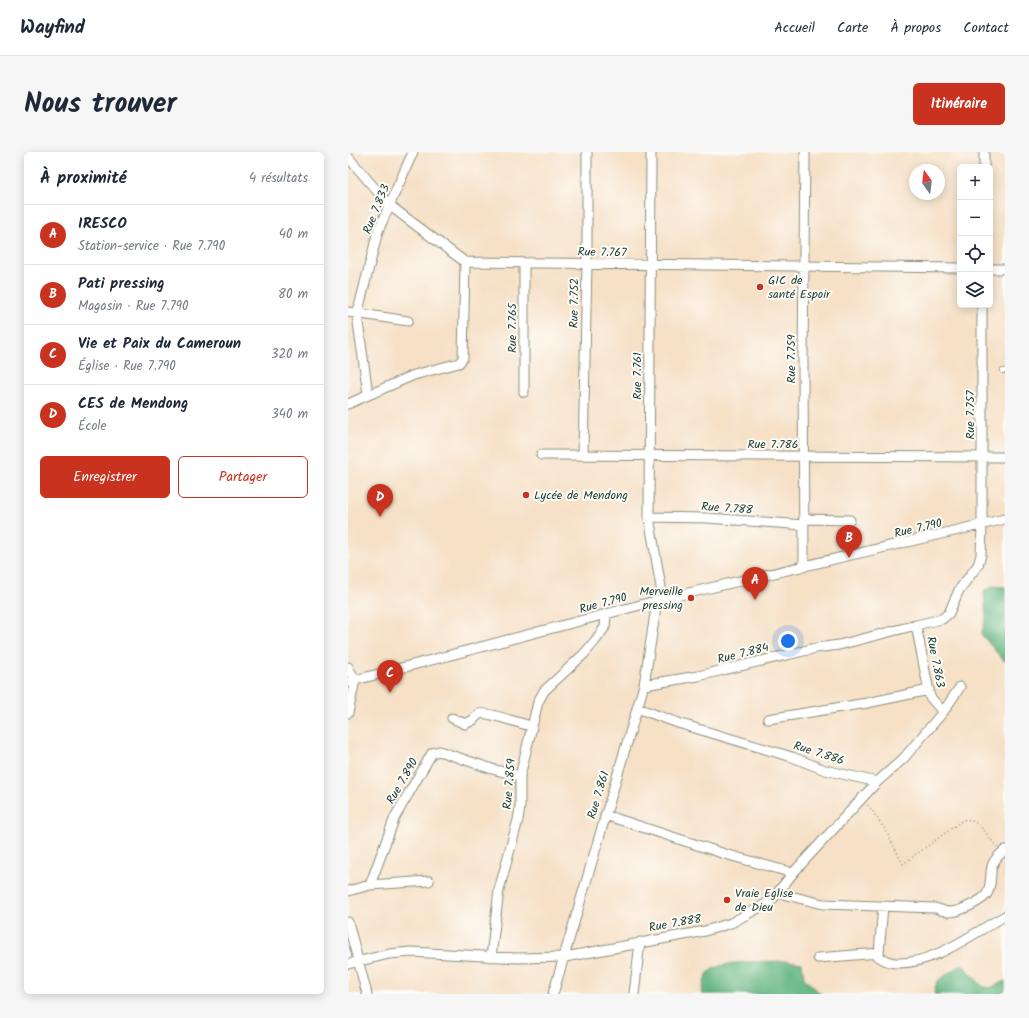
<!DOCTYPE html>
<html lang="fr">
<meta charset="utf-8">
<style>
body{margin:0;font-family:Kalam,sans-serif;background:#f6f6f7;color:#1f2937}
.controls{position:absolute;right:12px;top:12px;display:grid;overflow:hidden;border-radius:6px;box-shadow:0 2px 10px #0003}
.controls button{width:36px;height:36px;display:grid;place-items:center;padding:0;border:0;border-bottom:1px solid #e0e1e3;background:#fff;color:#1f2937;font:20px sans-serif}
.compass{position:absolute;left:561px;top:12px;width:36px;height:36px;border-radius:50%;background:#fff;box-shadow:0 2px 10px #0003;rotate:346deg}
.you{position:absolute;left:440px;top:489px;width:14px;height:14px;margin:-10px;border:3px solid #fff;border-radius:50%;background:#1a73e8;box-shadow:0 0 0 6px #1a73e833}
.badge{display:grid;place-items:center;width:26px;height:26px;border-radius:50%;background:#c8321e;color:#fff;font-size:13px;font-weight:700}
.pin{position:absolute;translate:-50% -33px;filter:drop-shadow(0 1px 2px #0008)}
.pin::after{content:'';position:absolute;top:21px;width:14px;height:12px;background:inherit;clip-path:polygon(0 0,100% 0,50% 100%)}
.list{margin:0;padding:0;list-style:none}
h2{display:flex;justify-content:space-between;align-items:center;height:52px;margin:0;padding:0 16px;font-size:17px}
h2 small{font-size:13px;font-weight:400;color:#747a83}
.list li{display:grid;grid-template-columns:26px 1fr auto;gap:12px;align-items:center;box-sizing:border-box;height:60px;padding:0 16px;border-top:1px solid #e0e1e3}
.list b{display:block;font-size:15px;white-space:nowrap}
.list p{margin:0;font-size:13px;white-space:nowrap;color:#747a83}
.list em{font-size:13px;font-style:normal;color:#747a83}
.actions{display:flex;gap:8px;padding:12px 16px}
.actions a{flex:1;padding:9px 0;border:1px solid #c8321e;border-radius:6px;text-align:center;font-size:14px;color:#c8321e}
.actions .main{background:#c8321e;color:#fff}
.icon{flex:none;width:22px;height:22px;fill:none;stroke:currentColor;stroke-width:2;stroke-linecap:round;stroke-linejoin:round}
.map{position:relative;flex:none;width:657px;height:842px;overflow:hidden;border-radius:6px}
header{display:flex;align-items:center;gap:24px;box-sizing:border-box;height:56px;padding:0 20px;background:#fff;border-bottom:1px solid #e0e1e3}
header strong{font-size:19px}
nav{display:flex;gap:22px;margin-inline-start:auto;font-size:14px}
.intro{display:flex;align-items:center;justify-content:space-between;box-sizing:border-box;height:96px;padding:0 24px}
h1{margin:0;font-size:28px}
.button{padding:10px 18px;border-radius:6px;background:#c8321e;color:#fff;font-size:14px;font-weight:700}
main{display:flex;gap:24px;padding:0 24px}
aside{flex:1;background:#fff;border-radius:6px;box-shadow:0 2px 10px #0003}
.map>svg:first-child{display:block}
.forest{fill:#65b682;stroke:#427a5b}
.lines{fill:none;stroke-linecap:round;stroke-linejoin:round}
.lane-casing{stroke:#8a8e7d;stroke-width:6}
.street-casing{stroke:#8a8e7d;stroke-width:11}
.path{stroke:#8a8e7d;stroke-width:1.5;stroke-dasharray:1 3;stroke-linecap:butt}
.lane{stroke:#fff;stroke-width:4.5}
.street{stroke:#fff;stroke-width:9}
.poi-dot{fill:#c8321e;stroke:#fdfcf7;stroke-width:1.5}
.labels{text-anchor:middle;stroke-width:4;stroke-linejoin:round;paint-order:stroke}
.street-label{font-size:12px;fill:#1f3d34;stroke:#fdfcf7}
.poi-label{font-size:12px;fill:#1f3d34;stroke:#fdfcf7;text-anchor:start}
</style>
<header>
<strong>Wayfind</strong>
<nav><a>Accueil</a><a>Carte</a><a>À propos</a><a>Contact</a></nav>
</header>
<div class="intro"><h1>Nous trouver</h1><a class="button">Itinéraire</a></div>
<main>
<aside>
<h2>À proximité<small>4 résultats</small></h2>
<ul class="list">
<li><span class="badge">A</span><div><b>IRESCO</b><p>Station-service · Rue 7.790</p></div><em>40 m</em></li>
<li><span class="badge">B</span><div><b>Pati pressing</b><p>Magasin · Rue 7.790</p></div><em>80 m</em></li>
<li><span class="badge">C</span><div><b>Vie et Paix du Cameroun</b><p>Église · Rue 7.790</p></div><em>320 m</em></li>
<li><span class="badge">D</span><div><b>CES de Mendong</b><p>École</p></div><em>340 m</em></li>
</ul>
<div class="actions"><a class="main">Enregistrer</a><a>Partager</a></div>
</aside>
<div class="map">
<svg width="657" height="842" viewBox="0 0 657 842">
<rect width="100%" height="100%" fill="#fdfcf7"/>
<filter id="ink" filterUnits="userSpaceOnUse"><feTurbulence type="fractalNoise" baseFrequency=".025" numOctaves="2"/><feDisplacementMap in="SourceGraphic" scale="8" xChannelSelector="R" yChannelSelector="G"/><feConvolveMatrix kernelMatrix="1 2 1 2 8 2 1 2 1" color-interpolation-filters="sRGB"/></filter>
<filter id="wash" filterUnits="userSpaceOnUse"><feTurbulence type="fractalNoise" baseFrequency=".012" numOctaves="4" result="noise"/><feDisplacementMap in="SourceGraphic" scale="16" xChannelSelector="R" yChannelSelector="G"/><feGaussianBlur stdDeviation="0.9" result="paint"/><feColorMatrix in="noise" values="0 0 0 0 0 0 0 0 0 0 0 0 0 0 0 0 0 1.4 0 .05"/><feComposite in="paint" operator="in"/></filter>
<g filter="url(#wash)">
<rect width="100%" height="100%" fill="#f6e0c6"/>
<path class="forest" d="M644,434l13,1v75l-24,-28 5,-15 -2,-28z
M439,809l15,2 2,15 17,16h-120c2,-6 3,-16 7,-21 11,-14 61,-11 79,-12z
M614,812l20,22 8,2 15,-7v13h-71l3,-13z"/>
</g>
<g filter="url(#ink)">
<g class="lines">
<defs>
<path id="lane" d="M655,219h2"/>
<path id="street" d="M303,0l-2,365 14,82
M0,5l41,48 76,57
M636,15v-15
M117,110l495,6
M642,117h15
M0,160l60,9
M176,240v-129
M20,242l-11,-79 21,-84 35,-79
M0,252l66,-29 45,-12 4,-5 2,-96
M193,303l464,2
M235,303l4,-191v-112
M301,365l58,1 97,7
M456,367l46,1
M456,415l-1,-208 2,-207
M0,515l7,13 -7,33
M0,530l315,-83 342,-80
M296,533l54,-9 118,-28 23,-3 77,-20
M289,556l41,15 114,34 33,13 52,12 -84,91
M595,560l17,-25
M104,566l13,6 8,-4 6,-6c7,-3 42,10 52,12
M420,567l99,-16 62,-13
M529,630l26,-23 40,-47 -13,-15 -14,-72 26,-6 7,-6 10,-23 19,-25 3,-10 1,-30v-220
M22,733l59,-4
M0,739l22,-6 25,-68 37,-64 7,-2 53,18 28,7
M430,741l45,11 112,4c4,1 10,4 15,4 9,0 35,-12 38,-20 7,-20 -4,-25 17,-42
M0,770l19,72
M528,803c7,4 12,8 20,8 37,2 77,-30 109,-47
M143,805l8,-67 19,-70 2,-13v-31l18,-74 6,-11 40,-37 11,-13 10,-14 1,-12
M470,806l61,-5 4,-47
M0,812l41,-10 22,-2 107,6 47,-1 140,-26 26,-8 40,-22 22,-28 -68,-19 -120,-39
M205,842l91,-309 13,-84
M286,842l6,-52"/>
</defs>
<use href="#lane" class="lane-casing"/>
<use href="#street" class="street-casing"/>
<path class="path" d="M520,653l18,26 17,33 60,-44c15,-3 25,17 34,27"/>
<use href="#lane" class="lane"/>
<use href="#street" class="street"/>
</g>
</g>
<g class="poi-dot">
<circle cx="412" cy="135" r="4"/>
<circle cx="178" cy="343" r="4"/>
<circle cx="343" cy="446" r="4"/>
<circle cx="379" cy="748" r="4"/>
</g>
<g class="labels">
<g class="street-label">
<text transform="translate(28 57) rotate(-68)" y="4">Rue 7.833</text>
<text transform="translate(254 100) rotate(1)" y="4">Rue 7.767</text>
<text transform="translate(226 151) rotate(-89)" y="4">Rue 7.752</text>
<text transform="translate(164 176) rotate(-90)" y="4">Rue 7.765</text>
<text transform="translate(443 207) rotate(-90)" y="4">Rue 7.759</text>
<text transform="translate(289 224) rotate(-90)" y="4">Rue 7.761</text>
<text transform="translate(622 263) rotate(-90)" y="4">Rue 7.757</text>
<text x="425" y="296">Rue 7.786</text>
<text transform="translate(379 356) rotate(4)" y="4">Rue 7.788</text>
<text transform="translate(570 376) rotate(-13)" y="4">Rue 7.790</text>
<text transform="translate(255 451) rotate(-15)" y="4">Rue 7.790</text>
<text transform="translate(395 501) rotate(-14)" y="4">Rue 7.884</text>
<text transform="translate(588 510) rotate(79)" y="4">Rue 7.863</text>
<text transform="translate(471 601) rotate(18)" y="4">Rue 7.886</text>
<text transform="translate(54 629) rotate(-60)" y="4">Rue 7.890</text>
<text transform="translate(161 632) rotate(-85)" y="4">Rue 7.859</text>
<text transform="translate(250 643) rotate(-73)" y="4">Rue 7.861</text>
<text transform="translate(327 771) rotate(-10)" y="4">Rue 7.888</text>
</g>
<g class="poi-label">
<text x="420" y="132">GIC de<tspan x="420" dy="14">santé Espoir</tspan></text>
<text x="186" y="347">Lycée de Mendong</text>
<text x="335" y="443" text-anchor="end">Merveille<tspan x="335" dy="14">pressing</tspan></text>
<text x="387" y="745">Vraie Eglise<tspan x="387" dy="14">de Dieu</tspan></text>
</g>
</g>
</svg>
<div class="controls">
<button>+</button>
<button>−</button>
<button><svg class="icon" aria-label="locate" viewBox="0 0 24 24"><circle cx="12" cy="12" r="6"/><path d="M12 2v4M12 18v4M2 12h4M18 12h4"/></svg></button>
<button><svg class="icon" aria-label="layers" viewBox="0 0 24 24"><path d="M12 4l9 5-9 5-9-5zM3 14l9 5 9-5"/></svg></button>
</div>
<svg class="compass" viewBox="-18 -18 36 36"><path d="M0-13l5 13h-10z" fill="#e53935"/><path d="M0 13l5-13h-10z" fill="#747a83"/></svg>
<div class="you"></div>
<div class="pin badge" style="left:407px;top:448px">A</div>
<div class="pin badge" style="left:501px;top:406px">B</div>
<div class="pin badge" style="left:42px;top:541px">C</div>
<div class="pin badge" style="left:32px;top:365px">D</div>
</div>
</main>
